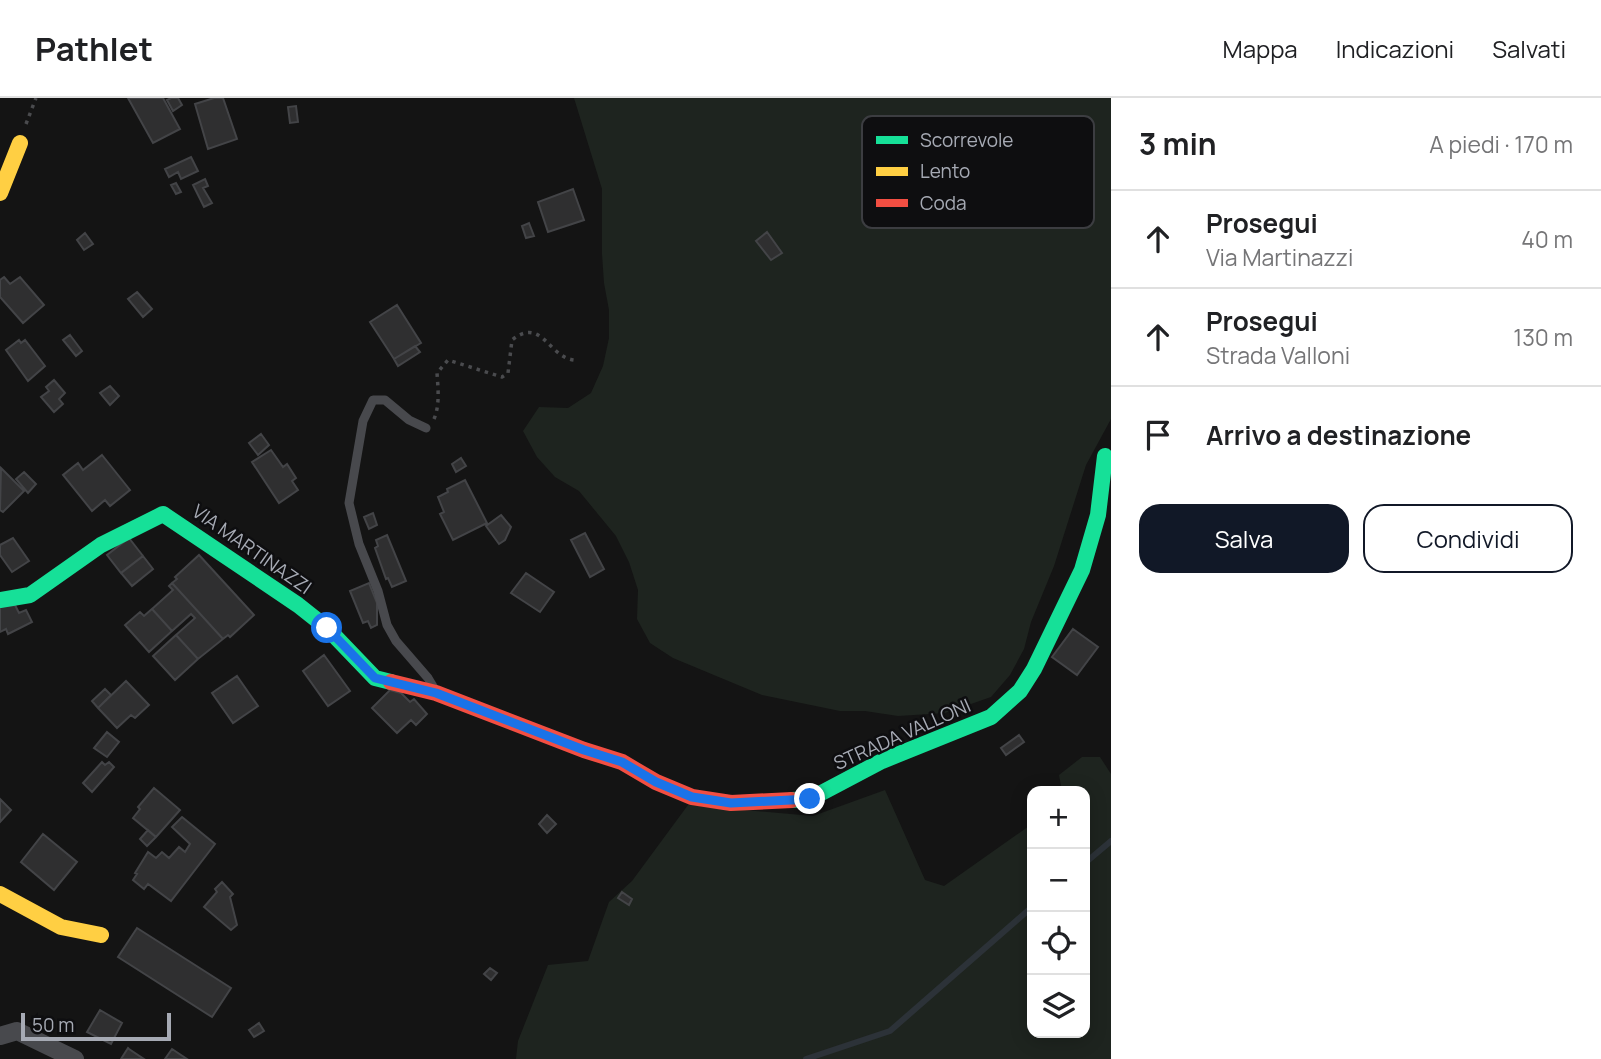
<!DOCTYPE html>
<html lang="it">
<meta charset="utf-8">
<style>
body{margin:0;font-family:Manrope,sans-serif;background:#f2f2f2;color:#202124}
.controls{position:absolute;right:21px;bottom:21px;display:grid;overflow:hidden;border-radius:14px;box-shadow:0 4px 18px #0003}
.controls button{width:63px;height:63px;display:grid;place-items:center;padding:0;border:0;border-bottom:2px solid #e0e0e0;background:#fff;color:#202124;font:35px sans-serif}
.scale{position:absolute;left:21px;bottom:18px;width:150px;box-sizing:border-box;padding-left:7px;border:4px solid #a6aab4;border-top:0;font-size:19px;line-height:24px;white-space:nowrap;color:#a6aab4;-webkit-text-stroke:5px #0e0e10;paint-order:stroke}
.stop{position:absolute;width:21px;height:21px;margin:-16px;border:5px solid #1a73e8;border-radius:50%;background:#fff}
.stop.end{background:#1a73e8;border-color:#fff;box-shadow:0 2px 7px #0008}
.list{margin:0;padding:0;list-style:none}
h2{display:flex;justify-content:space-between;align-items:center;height:91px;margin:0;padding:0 28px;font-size:30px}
h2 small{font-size:23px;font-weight:400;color:#757577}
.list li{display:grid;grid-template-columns:46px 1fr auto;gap:21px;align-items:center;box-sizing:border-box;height:98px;padding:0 28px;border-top:2px solid #e0e0e0}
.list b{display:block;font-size:26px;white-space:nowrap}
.list p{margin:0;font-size:23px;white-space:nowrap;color:#757577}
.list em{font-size:23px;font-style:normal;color:#757577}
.actions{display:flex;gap:14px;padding:21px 28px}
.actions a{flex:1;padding:16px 0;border:2px solid #111827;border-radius:21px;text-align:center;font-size:24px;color:#111827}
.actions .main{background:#111827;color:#fff}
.icon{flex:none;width:38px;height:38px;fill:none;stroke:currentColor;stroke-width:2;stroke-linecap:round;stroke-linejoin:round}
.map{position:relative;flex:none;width:1111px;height:961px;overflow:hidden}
header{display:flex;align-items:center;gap:42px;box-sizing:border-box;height:98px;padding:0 35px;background:#fff;border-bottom:2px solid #e0e0e0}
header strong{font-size:33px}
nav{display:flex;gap:38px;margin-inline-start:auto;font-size:24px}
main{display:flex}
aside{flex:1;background:#fff}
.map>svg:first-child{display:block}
.green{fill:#1e241f}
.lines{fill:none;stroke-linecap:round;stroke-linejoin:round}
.stream{stroke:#2c3238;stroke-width:6}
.building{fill:#2f2f30;stroke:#434447;stroke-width:2}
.path{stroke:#4a4b4e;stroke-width:3.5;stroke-dasharray:3.5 5;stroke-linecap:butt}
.lane{stroke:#48494d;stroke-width:9}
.street{stroke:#48494d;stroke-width:18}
.fast{stroke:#16e098;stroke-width:16}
.slow{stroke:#ffcf43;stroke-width:16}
.jam{stroke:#f24e42;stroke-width:16}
.route{stroke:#1a73e8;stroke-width:9}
.labels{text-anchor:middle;stroke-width:5;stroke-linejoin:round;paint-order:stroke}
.street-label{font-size:19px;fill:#a6aab4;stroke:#0e0e10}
.key{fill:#0e0e10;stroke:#3c3d41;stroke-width:2}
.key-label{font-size:19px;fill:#a6aab4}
</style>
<header>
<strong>Pathlet</strong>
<nav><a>Mappa</a><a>Indicazioni</a><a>Salvati</a></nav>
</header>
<main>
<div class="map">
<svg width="1111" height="961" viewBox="0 0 1111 961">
<rect width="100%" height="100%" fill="#141414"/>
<path class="green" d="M574,0h537v321l-25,46 -32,101 -23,56 -7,27 -14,26 -19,22 -46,16 -47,3 -33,-5h-25l-78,-16 -89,-37 -23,-15 -13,-24 1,-29 -9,-28 -13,-26 -37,-45 -24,-14 -18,-20 -14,-26 16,-24 29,1 23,-15 12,-27 6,-28v-28l-5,-27 -2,-29v-65z
M1082,659h18l11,17v285h-595l2,-18 30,-76 40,-4 21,-59 23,-21 56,-76 125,11 72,-26 40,90 19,6 88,-62v209h53v-242h-23l-3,-16z"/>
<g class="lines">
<path class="stream" d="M1085,765l26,-22
M806,961l84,-28 142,-124"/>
</g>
<path class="building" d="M128,0h35l17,31 -27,14z
M171,0h7l4,7 -9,6 -6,-11z
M214,0h9l14,41 -29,10 -13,-45z
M296,8l2,16 -8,1 -2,-16z
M191,59l7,14 -17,8 -3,-7 -9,5 -4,-8z
M205,81l3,7 -5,2 9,15 -8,4 -11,-22z
M176,85l5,9 -5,2 -5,-9z
M573,91l11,31 -36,12 -10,-30z
M529,125l5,13 -8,2 -4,-12z
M767,134l15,21 -11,7 -15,-19z
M85,135l8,11 -9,6 -7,-10z
M4,179l6,7 10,-7 24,28 -21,18 -23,-26v-17z
M137,194l15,17 -9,8 -15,-18z
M397,207l24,38 -27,16 -24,-37z
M70,237l12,16 -6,5 -13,-16z
M19,242l2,3 4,-3 20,26 -17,15 -22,-31z
M415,248l5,6 -22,14 -4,-7z
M54,282l11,13 -6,6 4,5 -9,8 -13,-15 8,-6 -3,-4z
M110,288l9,10 -9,9 -10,-12z
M261,336l8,11 -11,10 -9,-12z
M271,352l12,17 4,-3 9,14 -4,3 6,9 -19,13 -27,-41z
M102,357l28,35 -20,16 -5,-6 -13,11 -29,-36 15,-12 5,7z
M461,360l5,8 -10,6 -4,-8z
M1,370l23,23 -21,21 -3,-2z
M24,374l12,12 -8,9 -12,-14z
M465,382l22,43 -34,17 -13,-26 4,-2 -6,-15 10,-5 -1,-3z
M373,415l4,12 -8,4 -5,-12z
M501,417l10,12 -6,13 -6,4 -13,-18z
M585,435l19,36 -14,8 -19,-37z
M387,437l19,46 -14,6 -4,-9 -2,1 -11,-31 3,-2 -2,-6z
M13,440l16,23 -17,11 -12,-17v-10z
M129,440l14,18 -22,17 -14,-18z
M199,457l55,60 -24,22 -2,-2 -5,4 -51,-56 5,-4 -2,-2z
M143,458l10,13 -21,17 -11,-13z
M526,475l28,19 -14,20 -29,-19z
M172,485l51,56 -25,20 -22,-24 19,-17 -4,-4 -19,17 -20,-22 21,-19 -4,-4z
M369,485l8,20v22l-6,3 -3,-7 -5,2 -13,-32z
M15,507l4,8 7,-3 6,12 -24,12 -2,-5 -6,3v-26z
M152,511l20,22 -23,21 -24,-27 15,-13 4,4z
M1073,531l25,18 -21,28 -25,-18z
M176,537l22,24 -23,21 -22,-24z
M324,557l26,36 -22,15 -25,-35z
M237,578l21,30 -25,17 -21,-30z
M126,583l23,24 -14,13 -4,-3 -14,13 -19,-20z
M105,591l6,6 -13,13 -6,-7z
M390,592l11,3 9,9 4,-3 13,15 -11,11 -5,-5 -14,13 -25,-25z
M107,634l12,10 -12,15 -13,-9z
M1019,637l5,7 -18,13 -5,-7z
M102,664l3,3 4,-3 5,5 -22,25 -9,-9z
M154,690l26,22 -24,27 -23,-19 7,-9 -2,-2z
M0,701l11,11 -11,12z
M547,717l9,9 -9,9 -8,-9z
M182,719l33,27 -44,57 -23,-17 -4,5 -11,-9 4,-6 -2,-1 13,-21 8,6 6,-6 7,6 10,-11 6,5 5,-8 -18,-17z
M148,732l8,7 -9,9 -7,-7z
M43,736l34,28 -23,28 -33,-28z
M222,784l11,12 -3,3 7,28 -6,5 -27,-23 13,-15 -2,-3z
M622,794l10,7 -3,6 -11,-7z
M137,830l94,60 -19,29 -94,-60z
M490,870l7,5 -6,7 -7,-6z
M100,912l22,13 -11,21 -24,-12z
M259,925l5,8 -10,6 -5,-7z
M128,950l1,1 15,10h-23z
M172,951l15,10h-22z"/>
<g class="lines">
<path class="path" d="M26,26l10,-26
M434,321c6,-14 4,-31 3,-46l11,-13 54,17 6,-4 4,-33c30,-24 36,17 62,20"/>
<path class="lane" d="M426,330l-17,-8 -24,-20h-12l-10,21 -14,82 10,41 19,47 9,34 9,16 32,37 6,10"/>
<path class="street" d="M0,938l17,-5 58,28"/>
<path class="fast" d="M0,502l30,-5 71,-50 62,-31 135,91 29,23 48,50 16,4
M792,702l18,-1 72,-38 109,-44 29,-26 14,-22 48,-99 16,-55 7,-59"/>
<path class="slow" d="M0,95l20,-50
M0,796l61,33 40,8"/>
<path class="jam" d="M391,584l45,11 148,57 38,12 34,20 36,15 39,6 61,-3"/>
</g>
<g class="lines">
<path class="route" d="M327,530l48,50 61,15 148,57 38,12 34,20 36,15 39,6 79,-4"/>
</g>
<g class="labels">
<g class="street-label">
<text transform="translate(252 451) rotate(35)" y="7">VIA MARTINAZZI</text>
<text transform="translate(902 636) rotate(-24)" y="7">STRADA VALLONI</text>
</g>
</g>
<rect x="862" y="18" width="232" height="112" rx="10" class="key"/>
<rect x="876" y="38" width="32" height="8" fill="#16e098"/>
<rect x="876" y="69" width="32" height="9" fill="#ffcf43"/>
<rect x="876" y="101" width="32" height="8" fill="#f24e42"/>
<g class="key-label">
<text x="920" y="49">Scorrevole</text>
<text x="920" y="80">Lento</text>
<text x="920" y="112">Coda</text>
</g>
</svg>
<div class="controls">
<button>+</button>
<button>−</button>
<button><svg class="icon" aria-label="locate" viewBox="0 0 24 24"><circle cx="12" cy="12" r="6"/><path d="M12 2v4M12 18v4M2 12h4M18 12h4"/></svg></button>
<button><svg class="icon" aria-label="layers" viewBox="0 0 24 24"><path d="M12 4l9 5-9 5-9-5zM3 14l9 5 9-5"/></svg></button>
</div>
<div class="scale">50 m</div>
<div class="stop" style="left:327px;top:530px"></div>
<div class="stop end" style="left:810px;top:701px"></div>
</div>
<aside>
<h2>3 min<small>A piedi · 170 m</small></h2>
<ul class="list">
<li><svg class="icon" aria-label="ahead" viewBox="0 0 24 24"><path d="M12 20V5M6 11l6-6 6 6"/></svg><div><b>Prosegui</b><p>Via Martinazzi</p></div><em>40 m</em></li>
<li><svg class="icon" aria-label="ahead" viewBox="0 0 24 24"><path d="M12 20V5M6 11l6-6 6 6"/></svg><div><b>Prosegui</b><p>Strada Valloni</p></div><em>130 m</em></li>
<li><svg class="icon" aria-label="arrive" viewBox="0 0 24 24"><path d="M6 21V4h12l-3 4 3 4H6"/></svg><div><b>Arrivo a destinazione</b></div></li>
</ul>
<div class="actions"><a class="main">Salva</a><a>Condividi</a></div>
</aside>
</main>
